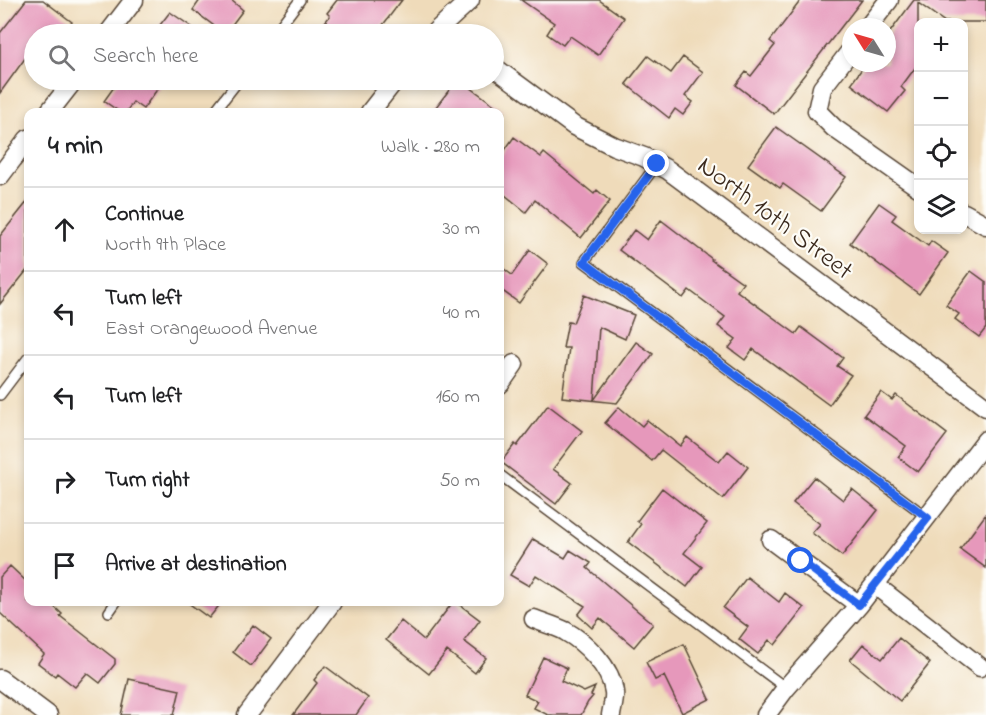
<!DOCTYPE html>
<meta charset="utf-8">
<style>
body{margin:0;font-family:"Indie Flower",sans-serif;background:#f2f2f2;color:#202124}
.controls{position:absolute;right:18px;top:18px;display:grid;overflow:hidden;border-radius:12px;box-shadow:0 3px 9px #0003}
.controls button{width:54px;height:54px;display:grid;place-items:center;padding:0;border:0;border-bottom:2px solid #e0e0e0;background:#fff;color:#202124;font:30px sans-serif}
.compass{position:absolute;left:842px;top:18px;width:54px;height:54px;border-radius:50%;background:#fff;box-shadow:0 3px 9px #0003;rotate:307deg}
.stop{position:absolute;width:18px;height:18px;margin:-14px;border:4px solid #2563eb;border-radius:50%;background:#fff}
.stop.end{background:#2563eb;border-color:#fff;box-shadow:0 2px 6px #0008}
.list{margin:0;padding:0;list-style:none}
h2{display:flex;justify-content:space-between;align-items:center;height:78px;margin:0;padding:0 24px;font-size:26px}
h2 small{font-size:20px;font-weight:400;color:#757577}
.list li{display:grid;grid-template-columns:39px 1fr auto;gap:18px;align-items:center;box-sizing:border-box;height:84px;padding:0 24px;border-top:2px solid #e0e0e0}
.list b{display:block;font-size:22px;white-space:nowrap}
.list p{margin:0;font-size:20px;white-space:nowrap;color:#757577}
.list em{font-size:20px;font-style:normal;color:#757577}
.icon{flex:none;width:33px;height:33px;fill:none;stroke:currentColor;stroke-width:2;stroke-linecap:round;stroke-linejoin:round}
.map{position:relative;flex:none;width:986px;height:715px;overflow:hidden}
.search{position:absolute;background:#fff;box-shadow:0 3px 9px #0003;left:24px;top:24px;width:480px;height:66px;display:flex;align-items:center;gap:15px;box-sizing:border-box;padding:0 21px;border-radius:33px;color:#757577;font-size:22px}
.panel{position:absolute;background:#fff;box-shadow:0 3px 9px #0003;left:24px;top:108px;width:480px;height:498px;border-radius:12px}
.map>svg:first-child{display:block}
.building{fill:#e698bb}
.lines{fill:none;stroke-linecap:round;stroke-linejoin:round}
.service-casing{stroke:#564535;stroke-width:12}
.minor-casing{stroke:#564535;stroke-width:21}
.service{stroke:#fff;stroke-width:9}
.minor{stroke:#fff;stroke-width:18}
.route{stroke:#2563eb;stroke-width:8}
.labels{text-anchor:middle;stroke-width:4.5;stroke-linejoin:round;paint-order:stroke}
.street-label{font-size:27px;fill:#3b2a1e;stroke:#fdfcf7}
</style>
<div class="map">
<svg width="986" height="715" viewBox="0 0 986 715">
<rect width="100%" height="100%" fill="#fdfcf7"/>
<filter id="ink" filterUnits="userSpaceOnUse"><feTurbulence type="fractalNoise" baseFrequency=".0167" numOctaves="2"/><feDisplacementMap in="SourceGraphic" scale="12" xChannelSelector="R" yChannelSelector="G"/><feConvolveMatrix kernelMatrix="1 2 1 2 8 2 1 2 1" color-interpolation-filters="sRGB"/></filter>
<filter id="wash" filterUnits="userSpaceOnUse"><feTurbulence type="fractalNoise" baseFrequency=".008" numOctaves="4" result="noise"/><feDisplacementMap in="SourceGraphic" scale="24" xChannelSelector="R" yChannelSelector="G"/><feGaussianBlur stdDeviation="1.35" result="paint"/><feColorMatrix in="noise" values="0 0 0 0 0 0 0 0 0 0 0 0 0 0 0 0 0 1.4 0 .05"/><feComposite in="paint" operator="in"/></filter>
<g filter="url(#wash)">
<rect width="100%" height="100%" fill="#efdbba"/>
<g id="blocks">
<path class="building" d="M26,0h17l29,22 -10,12h-5l-8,-6 -5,6h-10v12l-34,47v-60z
M200,0h31l12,10 -18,24 -32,-24z
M337,0h65l-26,34h-61l15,-18 -3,-3z
M521,0h78l25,18 -26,37 -28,-19 -7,9 -16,-11 7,-11z
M801,0h61l-88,114 -38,-29 10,-13 5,4 24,-31 -5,-4z
M914,0h72v22h-41l-27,-19v61l-17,23 4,4 -17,21 -37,-28 15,-21h21v-27z
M170,12l32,22h-49z
M648,56l23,17 12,-16 20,15 -18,24 8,6 -10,13 -8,-6 -6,9 -43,-34z
M119,80h29l11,7 -16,22 -10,-7 -7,10h-6l-16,-11z
M457,80h3l44,32h-72z
M776,127l70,50 -25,34 -38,-27 -3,4 -32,-23z
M514,137l27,20 3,-4 50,41 3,-4 13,11 -29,37 -46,-38 -9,12 -26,-21v-34z
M28,201v68l-28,35v-68z
M879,203l17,12 -4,5 36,26 3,-5 17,12 -29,41 -69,-51z
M661,220l51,39 -1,1 32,23 -6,8 59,43 5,-7 42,31 -6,8 14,9 -22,30 -76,-56 -8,11 -16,-12 7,-9 -18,-13 7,-9 -36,-27 -6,8 -64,-48 15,-20 13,10z
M530,250l18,14 -29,39 -19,-14v-23l12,9z
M971,271l15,11v46l-7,9 -24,-18 4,-5 -13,-9z
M584,295l50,20 -9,24 -26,-12 -5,73 42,-58 17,12 -36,49 -55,-6 7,-49h-6l5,-26 5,1z
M881,392l11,8 4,-5 51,39 -29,38 -20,-15 8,-11 -42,-31z
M548,405l34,26 -29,38 19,14 -16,21 -55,-42 14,-18 2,2z
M619,407l23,19 5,-6 33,26 7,-9 32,25 9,-11 20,16 -25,32 -62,-49 -9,11 -47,-38z
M814,477l29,23 9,-11 26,21 -36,46 -30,-23 8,-9 -27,-21z
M662,488l45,35 -23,30 18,14 -15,20 -59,-45 13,-18 -4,-3z
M986,514v54l-26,-19z
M533,539l32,19 5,-8 21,13 -4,5 66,56 -19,23 -34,-29 -8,10 -14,-13 7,-9 -49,-31 -7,11 -19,-11z
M10,566l18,17v19h21l13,12 -2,2 55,43v5l-15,19 -13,-10 -12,14 -18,-14 -2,3 -17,-13 6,-9 -44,-41v-36z
M747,577l32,25 6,-9 19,15 -29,37 -6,-5 -11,14 -19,-15 9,-12 -25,-19z
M187,602h35l-13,16z
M453,602h3l24,18 -16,21 22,17 -11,15 -28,-22 -18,23 -43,-34 15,-19 23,19z
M253,625l18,14 -20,27 -18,-14z
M899,638l31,25 -30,38 -50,-41 13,-16 19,15z
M684,644l26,55 -28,14 -18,-37 -9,4 -9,-18z
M543,657l24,11 -6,13 23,11 11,-5 -4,8 2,1 -5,6 -7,13h-33l-14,-7 4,-7 -13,-6z
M325,666l43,32 -12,17h-63l24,-32 -3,-3z
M129,679l51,11 -6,25h-53z"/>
</g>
</g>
<g filter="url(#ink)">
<use href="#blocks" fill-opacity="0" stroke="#564535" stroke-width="1.5"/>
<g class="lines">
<defs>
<path id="service" d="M274,34l26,-34
M214,112l25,-32
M657,164l-73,98 343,255
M0,395l28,-37
M500,475l286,213
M109,612l7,-10"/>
<path id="minor" d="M868,27l21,-27
M108,34l26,-34
M433,34l37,-34
M851,50l-29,38 -5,23 17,17 84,59
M494,67l80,59 40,20 30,11 24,13 318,237
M49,112l25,-32
M370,112l25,-32
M0,176l28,-37
M964,213l22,12
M500,384l14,-20
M771,540l88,65
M875,585l105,82
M534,619c10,4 21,7 31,12 20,11 46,36 49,61 1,7 -2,16 -3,23
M0,679l48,36
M247,715l85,-113
M766,715l20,-27 73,-83 127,-165"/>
</defs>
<use href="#service" class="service-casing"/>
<use href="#minor" class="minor-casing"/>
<use href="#service" class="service"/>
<use href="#minor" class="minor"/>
</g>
</g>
<g class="lines" filter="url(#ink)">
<path class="route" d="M657,164l-73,98 344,256 -69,87 -58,-44"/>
</g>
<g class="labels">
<g class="street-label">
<text transform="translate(776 217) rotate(37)" y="9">North 10th Street</text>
</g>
</g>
</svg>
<div class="controls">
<button>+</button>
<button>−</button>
<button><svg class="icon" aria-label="locate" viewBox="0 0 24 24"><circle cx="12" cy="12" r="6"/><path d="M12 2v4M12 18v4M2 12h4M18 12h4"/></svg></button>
<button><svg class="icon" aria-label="layers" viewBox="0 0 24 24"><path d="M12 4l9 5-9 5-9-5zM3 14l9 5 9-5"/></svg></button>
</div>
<svg class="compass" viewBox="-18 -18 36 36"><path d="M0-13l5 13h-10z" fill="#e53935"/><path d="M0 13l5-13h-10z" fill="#757577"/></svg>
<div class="stop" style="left:801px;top:561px"></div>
<div class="stop end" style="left:657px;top:164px"></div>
<div class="search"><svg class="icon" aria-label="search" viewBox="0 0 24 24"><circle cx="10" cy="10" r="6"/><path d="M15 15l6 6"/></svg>Search here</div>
<section class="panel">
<h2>4 min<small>Walk · 280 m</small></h2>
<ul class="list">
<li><svg class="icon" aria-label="ahead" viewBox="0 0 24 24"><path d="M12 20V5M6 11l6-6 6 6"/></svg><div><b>Continue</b><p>North 9th Place</p></div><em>30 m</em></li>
<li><svg class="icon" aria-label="left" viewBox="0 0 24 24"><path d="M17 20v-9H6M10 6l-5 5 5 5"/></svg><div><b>Turn left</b><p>East Orangewood Avenue</p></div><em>40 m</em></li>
<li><svg class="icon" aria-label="left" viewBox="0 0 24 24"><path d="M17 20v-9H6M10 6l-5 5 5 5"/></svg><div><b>Turn left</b></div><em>160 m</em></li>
<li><svg class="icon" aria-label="right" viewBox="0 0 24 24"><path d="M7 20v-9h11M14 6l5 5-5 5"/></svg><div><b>Turn right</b></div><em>50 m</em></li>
<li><svg class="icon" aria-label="arrive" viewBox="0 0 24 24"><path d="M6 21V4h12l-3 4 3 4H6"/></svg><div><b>Arrive at destination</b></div></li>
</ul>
</section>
</div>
